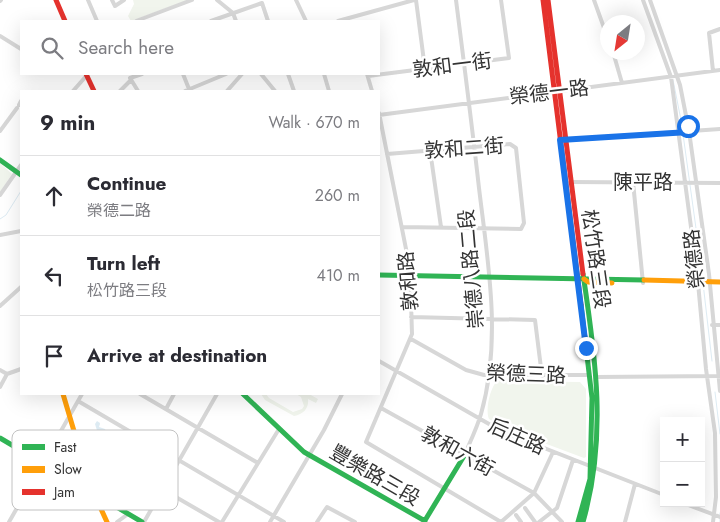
<!DOCTYPE html>
<meta charset="utf-8">
<style>
body{margin:0;font-family:Jost,"Noto Sans TC",sans-serif;background:#f7f7f7;color:#2b2b33}
.controls{position:absolute;right:15px;bottom:15px;display:grid;overflow:hidden;border-radius:0px;box-shadow:0 5px 20px #0002}
.controls button{width:45px;height:45px;display:grid;place-items:center;padding:0;border:0;border-bottom:1px solid #e1e1e2;background:#fff;color:#2b2b33;font:25px sans-serif}
.compass{position:absolute;left:600px;top:15px;width:45px;height:45px;border-radius:50%;background:#fff;box-shadow:0 5px 20px #0002;rotate:210deg}
.stop{position:absolute;width:15px;height:15px;margin:-11px;border:4px solid #1a73e8;border-radius:50%;background:#fff}
.stop.end{background:#1a73e8;border-color:#fff;box-shadow:0 1px 5px #0008}
.list{margin:0;padding:0;list-style:none}
h2{display:flex;justify-content:space-between;align-items:center;height:65px;margin:0;padding:0 20px;font-size:21px}
h2 small{font-size:16px;font-weight:400;color:#7c7c81}
.list li{display:grid;grid-template-columns:32px 1fr auto;gap:15px;align-items:center;box-sizing:border-box;height:80px;padding:0 20px;border-top:1px solid #e1e1e2}
.list b{display:block;font-size:19px;white-space:nowrap}
.list p{margin:0;font-size:16px;white-space:nowrap;color:#7c7c81}
.list em{font-size:16px;font-style:normal;color:#7c7c81}
.icon{flex:none;width:28px;height:28px;fill:none;stroke:currentColor;stroke-width:2;stroke-linecap:round;stroke-linejoin:round}
.map{position:relative;flex:none;width:720px;height:522px;overflow:hidden}
.search{position:absolute;background:#fff;box-shadow:0 5px 20px #0002;left:20px;top:20px;width:360px;height:55px;display:flex;align-items:center;gap:12px;box-sizing:border-box;padding:0 18px;border-radius:0px;color:#7c7c81;font-size:19px}
.panel{position:absolute;background:#fff;box-shadow:0 5px 20px #0002;left:20px;top:90px;width:360px;height:305px;border-radius:0px}
.map>svg:first-child{display:block}
.park{fill:#f1f5ed}
.water{fill:url(#water-ripples)}
.lines{fill:none;stroke-linecap:round;stroke-linejoin:round}
.stream{stroke:#ddebf3;stroke-width:1}
.street{stroke:#d7d7d7;stroke-width:4}
.fast{stroke:#30b455;stroke-width:5}
.slow{stroke:#ff9f0a;stroke-width:5}
.jam{stroke:#e5322d;stroke-width:5}
.route{stroke:#1a73e8;stroke-width:6}
.labels{text-anchor:middle;stroke-width:5;stroke-linejoin:round;paint-order:stroke}
.street-label{font-size:20px;fill:#333;stroke:#fff}
.key{fill:#fff;stroke:#c2c2c2;stroke-width:1}
.key-label{font-size:14px;fill:#333}
</style>
<div class="map">
<svg width="720" height="522" viewBox="0 0 720 522">
<defs>
<pattern id="water-ripples" width="26" height="14" patternUnits="userSpaceOnUse" patternTransform="scale(1.25)"><rect width="26" height="14" fill="#ddebf3"/><path d="M2 4q2-2 4 0t4 0M15 11q2-2 4 0t4 0" fill="none" stroke="#becad1"/></pattern>
</defs>
<rect width="100%" height="100%" fill="#fff"/>
<path class="park" d="M133,0h55l-57,21 -3,-5 6,-12z
M0,163l12,11 -12,18z
M497,381l83,1 6,7v68l-2,1 -80,-30 -15,-9c-4,-9 1,-31 8,-38z
M261,394h5l3,4 24,14 9,-3 2,-3 -3,-9 -5,-3h13l9,5 -2,4 -8,-4c1,9 -4,15 -14,17l-29,-16z"/>
<path class="water" d="M97,421l3,2 -1,4 6,2 2,5 -5,3 -4,6 -12,4 -2,-4 12,-2 3,-4 -4,-13z"/>
<g class="lines">
<path class="stream" d="M673,80l10,50
M683,134l20,145
M0,219l6,-4 15,-24
M703,283l9,78
M715,392l5,42
M720,522v-9"/>
<path class="street" d="M88,0l9,21
M112,0l3,6 9,-6
M217,0l16,13 3,8
M296,0l10,21
M416,0l9,69
M456,0c8,63 16,125 23,188 9,75 23,152 2,226 -4,14 -11,28 -17,42
M594,0l14,39
M643,0l28,77 26,195 9,97 9,64 1,64 -3,25
M650,0l30,85 9,46 20,143 11,117
M0,1l1,-1
M136,21l56,-21
M211,21l51,-18 6,18
M338,21l76,-21
M0,36l21,13
M613,52l9,31
M713,71l-4,-38 11,-4
M183,74l6,15
M261,74l14,17
M288,74l6,17
M324,74l5,17
M367,74l5,17
M368,76l141,-18 -8,-58
M73,91l15,-17
M120,91l10,-10
M138,91l-8,-13 12,-4
M185,91l41,-17
M227,91l15,-17
M19,105l2,-4
M379,113l31,156 2,65 -46,108 135,80
M379,115l341,-45
M0,131l17,-23
M563,140l157,-11
M430,150l11,77
M387,154l123,-10 6,4 8,75 -3,6 -119,-2
M570,182l150,1
M633,182l10,101
M0,195l21,-30
M0,235l21,-4
M0,306l21,-19
M411,317l124,3 7,56
M712,325h8
M411,339l55,31 18,5h105
M379,361l124,71 161,63
M0,370l7,4
M596,377l124,-1
M0,387l7,-13 14,-5
M140,394l118,69
M78,401l206,121
M381,408l153,85 28,29
M166,409l8,-15
M83,462l22,-6 114,66
M683,503l37,14
M525,508l10,14
M516,515l5,7
M9,522l73,-128
M117,522l11,-8
M144,522l73,-128
M222,522l57,-93
M270,522l54,-92 18,-36
M317,522l10,-15 28,15
M501,522l33,-29 19,-41
M539,522l18,-14 16,-48
M625,522l10,-38"/>
<path class="fast" d="M0,160l21,15
M379,275l265,5
M243,394l61,58 121,69
M0,438l142,84
M424,522l40,-66
M578,522l12,-43 2,-81 -11,-93
M583,522c24,-84 13,-163 0,-248"/>
<path class="slow" d="M584,279l4,3 24,1
M644,280l76,2
M63,394l27,91 17,37"/>
<path class="jam" d="M56,0l9,21
M543,0l38,305
M548,0l35,274
M86,74l8,17"/>
</g>
<g class="lines">
<path class="route" d="M586,348l-26,-208 129,-8 -1,-6"/>
</g>
<g class="labels">
<g class="street-label">
<text transform="translate(452 65) rotate(-7)" y="7">敦和一街</text>
<text transform="translate(549 92) rotate(-7)" y="7">榮德一路</text>
<text transform="translate(464 148) rotate(-4)" y="7">敦和二街</text>
<text x="643" y="189">陳平路</text>
<text transform="translate(596 259) rotate(82)" y="7">松竹路三段</text>
<text transform="translate(694 259) rotate(-96)" y="7">榮德路</text>
<text transform="translate(471 269) rotate(-95)" y="7">崇德八路二段</text>
<text transform="translate(408 281) rotate(-95)" y="7">敦和路</text>
<text transform="translate(526 374) rotate(2)" y="7">榮德三路</text>
<text transform="translate(517 436) rotate(24)" y="7">后庄路</text>
<text transform="translate(458 451) rotate(29)" y="7">敦和六街</text>
<text transform="translate(375 475) rotate(30)" y="7">豐樂路三段</text>
</g>
</g>
<rect x="12" y="430" width="166" height="80" rx="8" class="key"/>
<rect x="22" y="444" width="23" height="6" fill="#30b455"/>
<rect x="22" y="466" width="23" height="7" fill="#ff9f0a"/>
<rect x="22" y="489" width="23" height="6" fill="#e5322d"/>
<g class="key-label">
<text x="54" y="452">Fast</text>
<text x="54" y="474">Slow</text>
<text x="54" y="497">Jam</text>
</g>
</svg>
<div class="controls">
<button>+</button>
<button>−</button>
</div>
<svg class="compass" viewBox="-18 -18 36 36"><path d="M0-13l5 13h-10z" fill="#e53935"/><path d="M0 13l5-13h-10z" fill="#7c7c81"/></svg>
<div class="stop" style="left:688px;top:126px"></div>
<div class="stop end" style="left:586px;top:348px"></div>
<div class="search"><svg class="icon" aria-label="search" viewBox="0 0 24 24"><circle cx="10" cy="10" r="6"/><path d="M15 15l6 6"/></svg>Search here</div>
<section class="panel">
<h2>9 min<small>Walk · 670 m</small></h2>
<ul class="list">
<li><svg class="icon" aria-label="ahead" viewBox="0 0 24 24"><path d="M12 20V5M6 11l6-6 6 6"/></svg><div><b>Continue</b><p>榮德二路</p></div><em>260 m</em></li>
<li><svg class="icon" aria-label="left" viewBox="0 0 24 24"><path d="M17 20v-9H6M10 6l-5 5 5 5"/></svg><div><b>Turn left</b><p>松竹路三段</p></div><em>410 m</em></li>
<li><svg class="icon" aria-label="arrive" viewBox="0 0 24 24"><path d="M6 21V4h12l-3 4 3 4H6"/></svg><div><b>Arrive at destination</b></div></li>
</ul>
</section>
</div>
